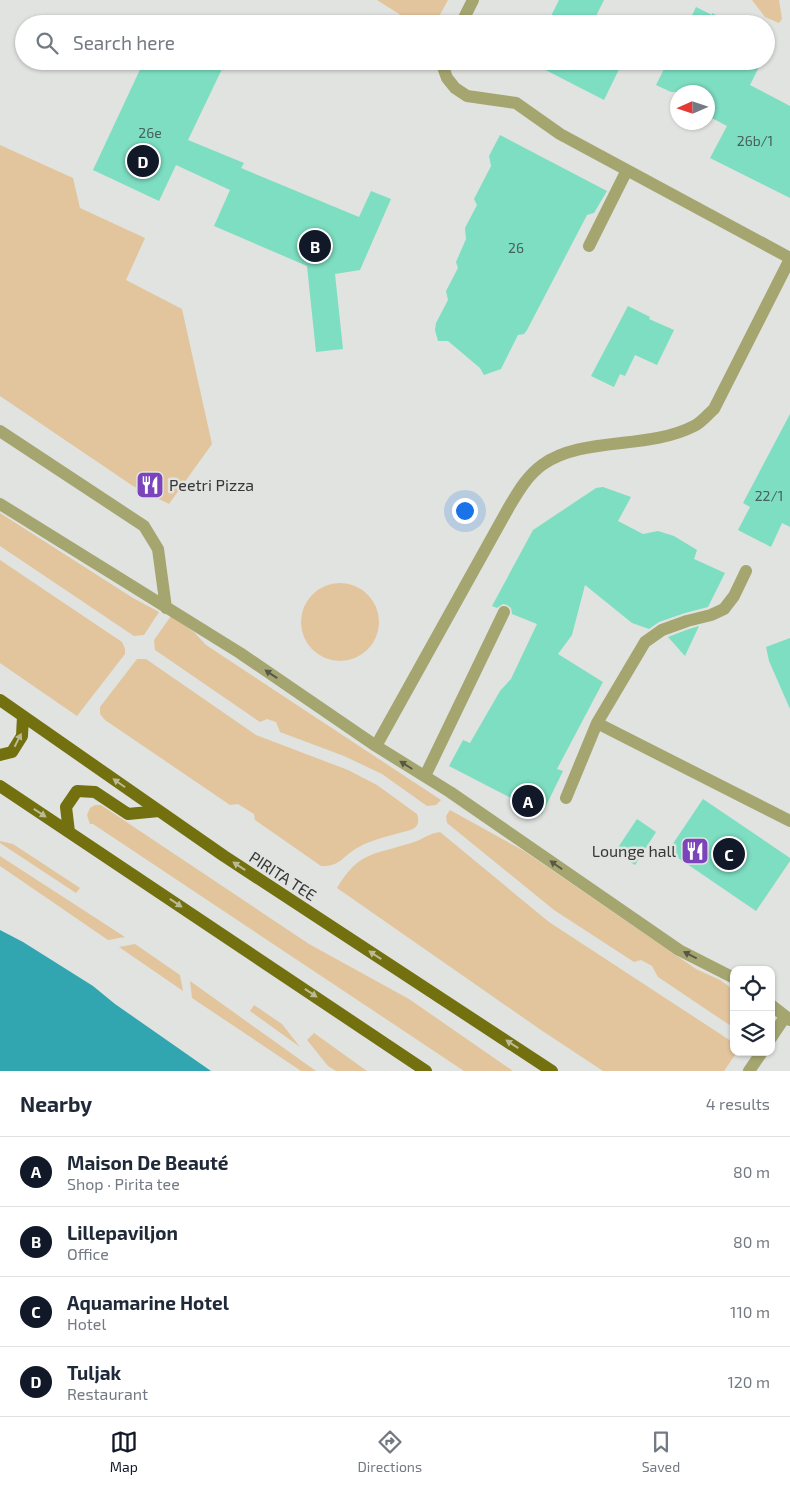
<!DOCTYPE html>
<meta charset="utf-8">
<style>
body{margin:0;font-family:"Exo 2",sans-serif;background:#f2f2f3;color:#1f2937}
.controls{position:absolute;right:15px;bottom:15px;display:grid;overflow:hidden;border-radius:10px;box-shadow:0 1px 4px #0004}
.controls button{width:45px;height:45px;display:grid;place-items:center;padding:0;border:0;border-bottom:1px solid #e0e1e3;background:#fff;color:#1f2937;font:25px sans-serif}
.compass{position:absolute;left:670px;top:85px;width:45px;height:45px;border-radius:50%;background:#fff;box-shadow:0 1px 4px #0004;rotate:267deg}
.you{position:absolute;left:464px;top:510px;width:18px;height:18px;margin:-12px;border:4px solid #fff;border-radius:50%;background:#1a73e8;box-shadow:0 0 0 8px #1a73e833}
.badge{display:grid;place-items:center;width:32px;height:32px;border-radius:50%;background:#111827;color:#fff;font-size:16px;font-weight:700}
.pin{position:absolute;translate:-50% -50%;border:2px solid #fff;box-shadow:0 1px 5px #0006}
.list{margin:0;padding:0;list-style:none}
h2{display:flex;justify-content:space-between;align-items:center;height:65px;margin:0;padding:0 20px;font-size:21px}
h2 small{font-size:16px;font-weight:400;color:#747a83}
.list li{display:grid;grid-template-columns:32px 1fr auto;gap:15px;align-items:center;box-sizing:border-box;height:70px;padding:0 20px;border-top:1px solid #e0e1e3}
.list b{display:block;font-size:19px;white-space:nowrap}
.list p{margin:0;font-size:16px;white-space:nowrap;color:#747a83}
.list em{font-size:16px;font-style:normal;color:#747a83}
.icon{flex:none;width:28px;height:28px;fill:none;stroke:currentColor;stroke-width:2;stroke-linecap:round;stroke-linejoin:round}
.map{position:relative;flex:none;width:790px;height:1071px;overflow:hidden}
.search{position:absolute;background:#fff;box-shadow:0 1px 4px #0004;left:15px;right:15px;top:15px;height:55px;display:flex;align-items:center;gap:12px;box-sizing:border-box;padding:0 18px;border-radius:28px;color:#747a83;font-size:19px}
.sheet{height:345px;background:#fff}
nav{display:flex;justify-content:space-around;align-items:center;box-sizing:border-box;height:70px;border-top:1px solid #e0e1e3;background:#fff;font-size:14px;color:#747a83}
nav a{display:grid;justify-items:center;gap:2px}
nav .on{color:#111827}
.map>svg:first-child{display:block}
.green{fill:#e2c59d}
.water{fill:#31a6b1}
.building{fill:#7ddec2}
.lines{fill:none;stroke-linecap:round;stroke-linejoin:round}
.minor{stroke:#a5a570;stroke-width:12}
.major{stroke:#72700f;stroke-width:12}
.oneway{fill:#575847}
.oneway2{fill:#babb96}
.labels{text-anchor:middle;stroke-width:5;stroke-linejoin:round;paint-order:stroke}
.number-label{font-size:14px;fill:#486159}
.poi-label{font-size:16px;fill:#363736;stroke:#e0e3df;text-anchor:start}
.street-label{font-size:16px;fill:#363736;stroke:#e0e3df}
</style>
<div class="map">
<svg width="790" height="1071" viewBox="0 0 790 1071">
<rect width="100%" height="100%" fill="#e0e3df"/>
<path class="green" d="M377,0h71l-13,24h-20z
M752,0h27l3,19 -3,4 -14,-6z
M0,145l73,33 7,30 65,30 -19,42 56,29 30,135 -43,60 -36,-18 -133,-90z
M0,513l133,85 26,14 -15,23 -10,1 -134,-90z
M0,560l122,82 3,7v5l-48,62 -77,-53z
M301 622a39 39 0 1 1 78 0a39 39 0 1 1-78 0Z
M171,616l23,16 12,13 235,155 -5,5 -9,1 -45,-32 -38,-18 -64,-24 -4,-10 -9,-3 -7,3 -105,-72 -1,-10z
M137,659h9l110,76 92,35 29,15 40,29c2,7 2,11 -4,15 -18,6 -39,9 -56,19 -14,8 -17,19 -36,18l-66,-46 -1,-6 -16,-10 -8,1 -125,-85 -5,-6v-7z
M95,805h6l208,139 100,55 104,72h-49l-371,-247h-3l-3,-9 3,-7z
M450,810l74,41 172,118 24,11 14,10v38l-76,-51 -6,-11 -11,-6 -7,2 -80,-52 -107,-87 -1,-7z
M440,832l109,90 185,121v9h3l-13,19h-121l-62,-41 -204,-142c22,-37 37,-33 74,-45 11,-3 18,-10 29,-11z
M0,841l13,3 67,44 -4,5 -76,-50z
M0,856l125,81 -17,3 -108,-74z
M135,944l45,31 3,16 -64,-44z
M190,981l126,90h-15l-109,-73z
M254,1005l28,19 18,23 -50,-36z
M314,1033l53,38h-31l-8,-5 -21,-26z"/>
<path class="water" d="M0,930l23,12 70,44 22,18 96,67h-211z"/>
<path class="building" d="M559,0h45l-9,18 12,6h-60z
M696,7l16,8v-2l21,11h-45z
M144,61h62l16,8 -34,71 56,23 -3,5 118,49 12,-26 20,8 -31,71 -25,4 8,75 -27,3 -9,-86 -93,-40 16,-36 -54,-25 -17,36 -66,-31z
M528,61h95l-19,39z
M668,61h94l-12,24 40,21v92l-80,-40 17,-32 -19,-10v-24h-37l-15,-7z
M500,135l107,56 -13,22 -7,2 -60,115 -3,4 -6,1 -17,34 -17,6 -4,-7 -32,-27h-10l-3,-11 1,-7 12,-23 -2,-9 12,-23 -2,-6 10,-23 -1,-11 12,-23 -3,-6 17,-33 -2,-10z
M628,306l22,11 -1,2 25,11 -17,35 -22,-10 -10,21 -5,-2 -6,13 -23,-11z
M790,414v113l-8,-4 -11,24 -33,-17 12,-23 -7,-4z
M603,487l28,10 -13,24 25,13 15,-3 16,5 23,14 -3,9 31,14 -17,34 -23,6 -26,9 -10,7 -17,-6 -47,-38 -13,50 -14,19 45,28 -46,87 6,2 -21,43 -93,-48 14,-26 7,3 30,-52 11,-12 26,-55 -25,-10 -1,-6 -4,-3 -4,-1 -6,4 -5,-2 41,-76 63,-42z
M699,626l-14,30 -17,-19 21,-8z
M790,638v71l-21,-48 -3,-14z
M703,799l87,59v3l-34,50 -88,-60z
M637,819l19,13 -21,33 -20,-13z"/>
<g class="lines">
<path class="minor" d="M461,24l12,-24
M444,61l-2,3 5,14 8,10 12,8 49,7 44,31 230,124
M589,246l38,-76
M0,431l144,95 14,23 8,59
M0,504l240,149 136,93 74,46 229,158 55,28
M597,723l48,-81 17,-12 25,-9 24,-6 13,-6 10,-13 12,-25
M376,746l133,-239c9,-15 18,-31 33,-42 40,-29 106,-15 152,-39 7,-3 14,-12 20,-17l76,-150
M425,776l79,-164
M566,798l31,-75 193,98
M771,1005l19,15
M771,1038l14,-21
M749,1071l13,-19"/>
<path class="major" d="M0,700l224,156 328,215
M0,755l12,-3 10,-16 1,-20
M0,786l426,285
M69,832l-3,-25 11,-16 18,1 33,22 31,-3"/>
</g>
<defs><path id="oneway-solid" d="M-6-.8H1V-3.2L6.5 0L1 3.2V.8H-6Z" transform="scale(1.25)"/></defs>
<g class="oneway">
<use href="#oneway-solid" transform="translate(271 674) rotate(-146)"/>
<use href="#oneway-solid" transform="translate(406 765) rotate(-148)"/>
<use href="#oneway-solid" transform="translate(556 865) rotate(-145)"/>
<use href="#oneway-solid" transform="translate(690 955) rotate(-153)"/>
</g>
<g class="oneway2">
<use href="#oneway-solid" transform="translate(18 740) rotate(-63)"/>
<use href="#oneway-solid" transform="translate(119 783) rotate(-145)"/>
<use href="#oneway-solid" transform="translate(40 813) rotate(33)"/>
<use href="#oneway-solid" transform="translate(239 866) rotate(-147)"/>
<use href="#oneway-solid" transform="translate(176 903) rotate(34)"/>
<use href="#oneway-solid" transform="translate(375 955) rotate(-147)"/>
<use href="#oneway-solid" transform="translate(311 993) rotate(34)"/>
<use href="#oneway-solid" transform="translate(512 1044) rotate(-147)"/>
</g>
<defs>
<symbol id="restaurant-square" viewBox="-11 -11 22 22"><rect x="-9" y="-9" width="18" height="18" rx="4" fill="#7b44bb" stroke="#e0e3df"/><path d="M-5-6h1v4h1v-4h1v4h1v-4h1v5L-1.5 .5V6h-2V.5L-5-1ZM5-6V6H3V1.5H1.5Q1.5-4 5-6Z" fill="#fff"/></symbol>
</defs>
<g fill-rule="evenodd">
<use href="#restaurant-square" x="134" y="469" width="32" height="32"/>
<use href="#restaurant-square" x="679" y="835" width="32" height="32"/>
</g>
<g class="labels">
<g class="number-label">
<text x="150" y="138">26e</text>
<text x="755" y="146">26b/1</text>
<text x="516" y="253">26</text>
<text x="769" y="501">22/1</text>
</g>
<g class="poi-label">
<text x="169" y="491">Peetri Pizza</text>
<text x="676" y="857" text-anchor="end">Lounge hall</text>
</g>
<g class="street-label">
<text transform="translate(283 876) rotate(33)" y="6">PIRITA TEE</text>
</g>
</g>
</svg>
<div class="controls">
<button><svg class="icon" aria-label="locate" viewBox="0 0 24 24"><circle cx="12" cy="12" r="6"/><path d="M12 2v4M12 18v4M2 12h4M18 12h4"/></svg></button>
<button><svg class="icon" aria-label="layers" viewBox="0 0 24 24"><path d="M12 4l9 5-9 5-9-5zM3 14l9 5 9-5"/></svg></button>
</div>
<svg class="compass" viewBox="-18 -18 36 36"><path d="M0-13l5 13h-10z" fill="#e53935"/><path d="M0 13l5-13h-10z" fill="#747a83"/></svg>
<div class="you"></div>
<div class="pin badge" style="left:528px;top:801px">A</div>
<div class="pin badge" style="left:315px;top:246px">B</div>
<div class="pin badge" style="left:729px;top:854px">C</div>
<div class="pin badge" style="left:143px;top:161px">D</div>
<div class="search"><svg class="icon" aria-label="search" viewBox="0 0 24 24"><circle cx="10" cy="10" r="6"/><path d="M15 15l6 6"/></svg>Search here</div>
</div>
<section class="sheet">
<h2>Nearby<small>4 results</small></h2>
<ul class="list">
<li><span class="badge">A</span><div><b>Maison De Beauté</b><p>Shop · Pirita tee</p></div><em>80 m</em></li>
<li><span class="badge">B</span><div><b>Lillepaviljon</b><p>Office</p></div><em>80 m</em></li>
<li><span class="badge">C</span><div><b>Aquamarine Hotel</b><p>Hotel</p></div><em>110 m</em></li>
<li><span class="badge">D</span><div><b>Tuljak</b><p>Restaurant</p></div><em>120 m</em></li>
</ul>
</section>
<nav>
<a class="on"><svg class="icon" aria-label="map" viewBox="0 0 24 24"><path d="M3 6l6-2 6 2 6-2v14l-6 2-6-2-6 2zM9 4v14M15 6v14"/></svg>Map</a>
<a><svg class="icon" aria-label="directions" viewBox="0 0 24 24"><path d="M12 3l9 9-9 9-9-9zM9 14v-3h6M13 9l2 2-2 2"/></svg>Directions</a>
<a><svg class="icon" aria-label="saved" viewBox="0 0 24 24"><path d="M7 4h10v16l-5-4-5 4z"/></svg>Saved</a>
</nav>
